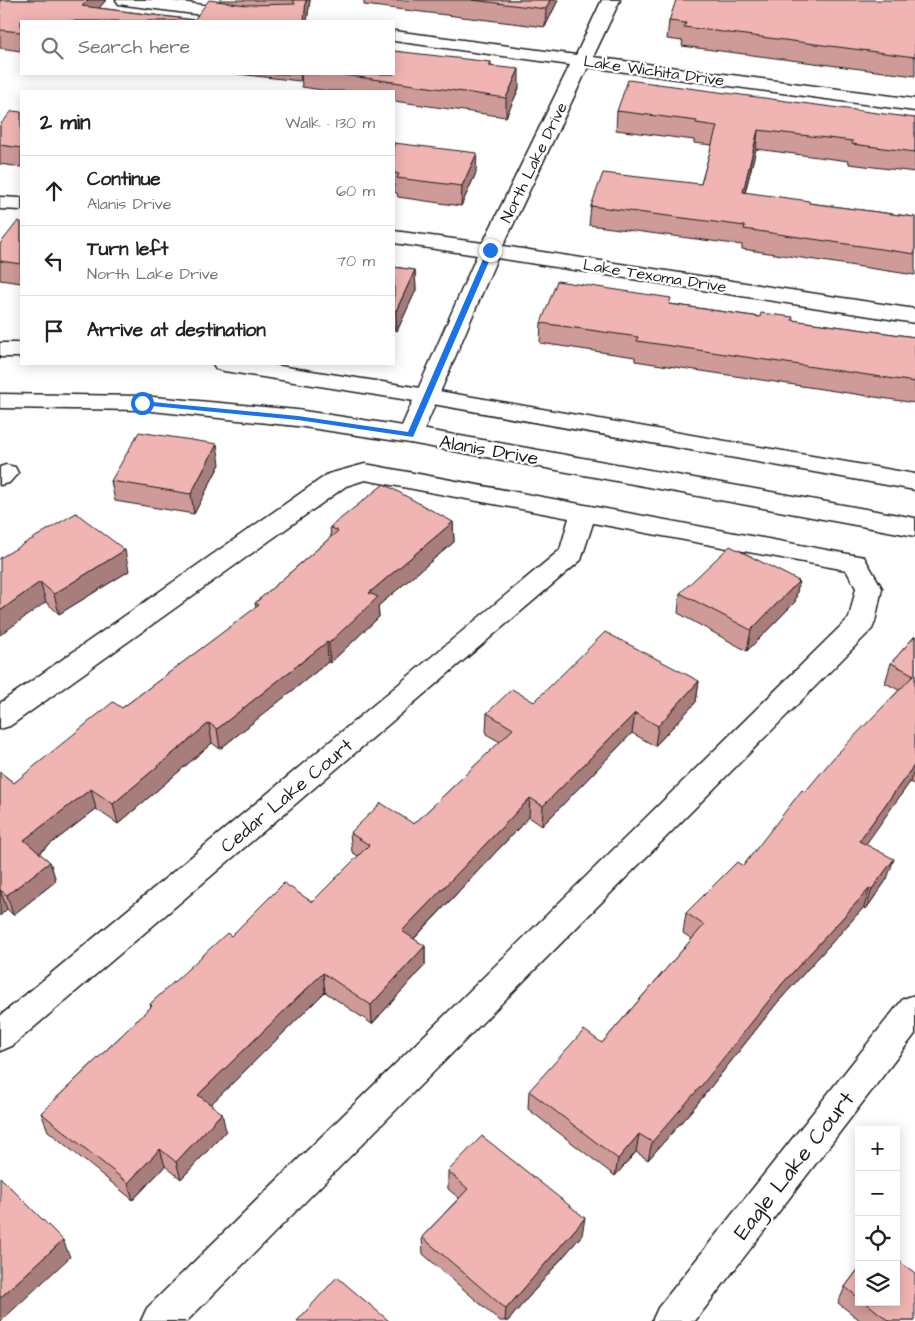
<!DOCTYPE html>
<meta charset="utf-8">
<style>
body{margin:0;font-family:"Architects Daughter",sans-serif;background:#f2f2f2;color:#222}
.controls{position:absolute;right:15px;bottom:15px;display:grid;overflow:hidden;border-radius:0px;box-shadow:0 2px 12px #0003}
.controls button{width:45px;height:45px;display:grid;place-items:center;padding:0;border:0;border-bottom:1px solid #e0e0e0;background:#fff;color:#222;font:25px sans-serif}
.stop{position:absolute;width:15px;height:15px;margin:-11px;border:4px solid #1a73e8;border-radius:50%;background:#fff}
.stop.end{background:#1a73e8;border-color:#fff;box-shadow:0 1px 5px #0008}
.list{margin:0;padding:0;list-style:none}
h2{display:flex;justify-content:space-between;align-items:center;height:65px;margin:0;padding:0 20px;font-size:21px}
h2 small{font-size:16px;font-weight:400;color:#767676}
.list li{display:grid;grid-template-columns:32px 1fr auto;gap:15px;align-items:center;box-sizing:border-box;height:70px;padding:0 20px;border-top:1px solid #e0e0e0}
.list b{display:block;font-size:19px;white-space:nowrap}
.list p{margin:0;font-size:16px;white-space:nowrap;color:#767676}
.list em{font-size:16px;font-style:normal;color:#767676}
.icon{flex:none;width:28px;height:28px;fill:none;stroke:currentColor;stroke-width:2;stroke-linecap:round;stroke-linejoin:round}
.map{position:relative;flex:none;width:915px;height:1321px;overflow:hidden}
.search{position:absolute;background:#fff;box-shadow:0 2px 12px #0003;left:20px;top:20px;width:375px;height:55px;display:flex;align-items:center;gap:12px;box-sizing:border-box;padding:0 18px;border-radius:0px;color:#767676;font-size:19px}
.panel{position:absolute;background:#fff;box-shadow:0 2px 12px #0003;left:20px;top:90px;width:375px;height:275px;border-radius:0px}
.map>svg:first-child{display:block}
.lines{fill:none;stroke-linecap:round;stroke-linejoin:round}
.minor-casing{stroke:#1c1c1c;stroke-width:3}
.major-casing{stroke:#1c1c1c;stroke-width:3}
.minor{fill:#fff;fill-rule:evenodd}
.major{fill:#fff;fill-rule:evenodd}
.wall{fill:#ce9b99;stroke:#1c1c1c}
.shaded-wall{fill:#a87e7d;stroke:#1c1c1c}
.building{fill:#f0b4b2;stroke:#1c1c1c}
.route{fill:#1a73e8}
.labels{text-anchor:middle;stroke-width:4.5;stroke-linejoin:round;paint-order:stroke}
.far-street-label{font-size:16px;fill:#1c1c1c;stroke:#fff}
.street-label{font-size:19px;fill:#1c1c1c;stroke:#fff}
.near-street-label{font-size:22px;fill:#1c1c1c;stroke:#fff}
</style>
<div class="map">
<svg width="915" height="1321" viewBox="0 0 915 1321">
<rect width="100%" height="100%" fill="#fff"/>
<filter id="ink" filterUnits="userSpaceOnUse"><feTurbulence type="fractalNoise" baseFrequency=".02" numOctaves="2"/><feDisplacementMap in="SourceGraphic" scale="10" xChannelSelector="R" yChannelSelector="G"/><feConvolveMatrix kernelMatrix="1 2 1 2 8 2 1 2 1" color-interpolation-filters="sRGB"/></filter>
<g filter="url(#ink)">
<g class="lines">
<defs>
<path id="minor" d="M116,0h49l121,16 6,1 3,4h-47l-123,-16 -6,-1z
M602,0h18l-27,57 322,42v12l-327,-44 -85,179 412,63v14l-418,-65 -75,177 -4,5 -8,3 -8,-3 -4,-5 79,-180 -83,-12v-12l89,12 87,-178 -176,-24v-10l182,24z
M0,197l21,1v12l-21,-1z
M365,464l499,93 18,31 -7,34 -3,7 -685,692h-46l6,-13 702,-690 7,-30 -10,-18 -253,-47 -12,37 -569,486 -12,5v-35l560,-466 9,-32 -204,-38 -19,6 -336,240 -10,3v-26l328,-229z
M6,465l9,2 3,6 -9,10 -9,2v-18z
M915,995v39l-220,287h-43l6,-13 245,-309z"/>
<path id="major" d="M0,343h21v14h-21z
M213,364h54l160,25 488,85v16l-488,-87 -203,-32 -8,-2z
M0,394l142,2 155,14 113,17 505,91v18l-505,-93 -113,-17 -155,-16 -142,-2z"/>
</defs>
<use href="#minor" class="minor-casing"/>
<use href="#major" class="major-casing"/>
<use href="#minor" class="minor"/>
<use href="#major" class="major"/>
</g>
<path class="wall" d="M0,0h106l-7,8 95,12 26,-19v-1h90l-3,21h-286v30l-21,-3z
M364,0h194l-13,27 -181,-22z
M915,0v76l-233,-30 1,-5 -16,-2 2,-18z
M491,62v4l28,22 -13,29 -112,-16v-10h-65l-27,-4 -1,-13h93z
M238,74h63l-1,7z
M617,111l298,7v54l-66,-8v-3l-93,-12 -11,44 64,10 106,14v58l-173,-26v-4l-153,-20 2,-19 110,-22 11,-39 -18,-2v-3l-78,-10z
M21,112v55l-21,-3v-39z
M394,143l82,30 -15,33 -63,-9 -1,-4 -3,-1z
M21,222v61l-21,-3v-36z
M394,267l21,3 1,20 -19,41 -3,-1z
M670,304l90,13 32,3 123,17v66l-280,-42v-4l-95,-14 1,-20z
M220,464l-26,50 -79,-13 -4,-20z
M453,522l1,20 -76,64 1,11 -49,46 -2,-1 -108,87 -8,-6 -94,81 -22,-15 -57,44 11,9 6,19 -43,34 -6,-6 -7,7v-144l14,11 108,-75 134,-100 -1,-5 76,-66 -1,-10z
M0,558l129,13 -70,43 -13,-12z
M799,581l-4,21 -48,49 -69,-38 2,-20z
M915,636v149l-5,-3 -45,62 22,35 -21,30 -2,-2 -87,96 -79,100 -50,57 -12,-8 -21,24 -87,-67 1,-18 73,-48 90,-104 -9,-6 3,-20 57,-47 62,-74 94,-102 -14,-7 6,-20z
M699,681l-3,21 -41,44 -23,-13 -90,93 -13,-9 -115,122 11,7v19l-53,59 -47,-32 -115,113 16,26 -45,48 -16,-13 -32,34 -85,-69 -7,-18 110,-106 -1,-3 81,-68 81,-34 46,-46 -6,-4 -2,-19 64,-9 86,-82 -14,-8 1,-21 47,-11z
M448,1171l134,64 -74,86h-8l-77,-67 -1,-17 37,-39 -11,-9z
M859,1268v34h37l19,19h-54l-23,-18 7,-16z"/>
<path class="shaded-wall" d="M88,0h18l-18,21 -6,-15z
M306,0h4l-3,21h-3z
M550,0h8l-13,27 1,-18z
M519,69v19l-13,29v-19z
M758,130l-2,19 -16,63 3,-20z
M477,153l-1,20 -15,33 1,-20z
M415,270l1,20 -19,41 -1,-20z
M217,444l3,20 -26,50 -3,-20z
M453,522l1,20 -76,64 1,11 -49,46 -1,-20 40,-50z
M125,550l4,21 -70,43 -5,-20z
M799,581l-4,21 -48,49 4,-21z
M40,582l6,20 -46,33v-24z
M327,642l1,20 -108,87 -3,-20z
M699,681l-3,21 -41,44 3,-20z
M635,713l-3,20 -90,93 1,-20z
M209,723l3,20 -94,81 -5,-20z
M915,764v3l-5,15 -56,79 5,-20z
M91,789l5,20 -66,51 -6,-20z
M530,798l-1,19 -126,133 -1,-19z
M894,859l-7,20 -21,30 6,-20z
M50,862l6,19 -43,34 -6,-20z
M870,888l-6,19 -87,96 -79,100 -50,57 4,-18 130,-158z
M0,890l7,19 -7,7z
M425,946v19l-53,59 -1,-19z
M323,973l2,19 -123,121 -4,-18z
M222,1113l4,18 -45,48 -5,-17z
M639,1134l-3,18 -21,24 3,-17z
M160,1149l5,17 -32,34 -5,-17z
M585,1218l-3,17 -74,86h-3l1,-12z
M63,1240l7,17 -69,64h-1v-23z"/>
<path class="building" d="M0,0h88l-6,6 112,14 15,-20 37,5 49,-1 -2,-4h13l-2,21h-283v11l-21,-2z
M472,0h78l-4,9z
M676,0h239v57l-231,-30 2,-4 -17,-2z
M394,51l97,11 -2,4 30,3 -13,29 -169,-24h57z
M628,80l287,38v34l-63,-8 1,-3 -95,-11 -15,62 66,9v2l106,14v37l-171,-25 1,-3 -154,-20 12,-33 98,11 16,-58 -21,-3 1,-2 -80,-10z
M12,111l9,1v36l-21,-3v-20z
M394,143l83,10 -15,33 -65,-8 2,-4 -5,-1z
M18,221l3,1v42l-21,-3v-17z
M394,267l21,3 -19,41 -2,-1z
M557,281l114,17 -2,6 91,13 1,-4 32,4 -1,3 123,17v45l-278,-41 1,-4 -97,-14z
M139,432l78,12 -26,50 -80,-13z
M384,484l69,38 -84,71 9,4 -49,46 -2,-1 -110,87 -8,-6 -96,81 -22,-15 -67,51 26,22 -43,33 -7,-5v-118l14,11 99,-81 9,6 137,-103 -4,-2 83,-72 -8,-4z
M76,513l49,37 -71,44 -14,-12 -40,29v-53z
M730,546l69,35 -48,49 -71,-37z
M605,632l94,49 -41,45 -23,-13 -92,93 -13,-8 -128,133 23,15 -54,59 -48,-32 -125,122 24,18 -46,49 -16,-13 -32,34 -87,-70 111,-107 -2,-2 77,-71 4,3 53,-53 28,19 57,-57 -19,-12 31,-30 33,21 99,-95 -26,-16 25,-24 22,13z
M915,636v128l-56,77 35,18 -22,30 -2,-1 -88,96 -80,101 -50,57 -13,-8 -21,25 -89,-68 55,-61 18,13 102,-118 -18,-12 51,-51 6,4 59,-76 3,2 30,-36 79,-81 -23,-12z
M482,1136l103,82 -79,91 -84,-72 46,-48 -20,-18z
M0,1177l63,63 -63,58z
M896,1259l19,14v48h-26l-24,-19h31z
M859,1268v30l-14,-11z
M337,1277l52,44h-92z"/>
</g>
<path class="route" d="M490,248l4,2 -81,187 -115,-17 -156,-15 -4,-2 4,-2 156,15 110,16 79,-182z"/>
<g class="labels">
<g class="far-street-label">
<text transform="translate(654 70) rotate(8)" y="6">Lake Wichita Drive</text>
<text transform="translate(533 162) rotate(-64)" y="6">North Lake Drive</text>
<text transform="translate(655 275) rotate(9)" y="6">Lake Texoma Drive</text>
</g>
<g class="street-label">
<text transform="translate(489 449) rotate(10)" y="7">Alanis Drive</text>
<text transform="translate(286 795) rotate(-40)" y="7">Cedar Lake Court</text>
</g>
<g class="near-street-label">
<text transform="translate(793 1165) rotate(-52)" y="8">Eagle Lake Court</text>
</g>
</g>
</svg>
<div class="controls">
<button>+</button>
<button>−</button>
<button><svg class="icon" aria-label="locate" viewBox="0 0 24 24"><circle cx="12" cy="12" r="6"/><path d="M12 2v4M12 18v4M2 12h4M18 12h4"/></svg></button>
<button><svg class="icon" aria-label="layers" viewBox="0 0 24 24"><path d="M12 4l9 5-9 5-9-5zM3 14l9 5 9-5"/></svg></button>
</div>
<div class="stop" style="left:142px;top:403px"></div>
<div class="stop end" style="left:490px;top:250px"></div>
<div class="search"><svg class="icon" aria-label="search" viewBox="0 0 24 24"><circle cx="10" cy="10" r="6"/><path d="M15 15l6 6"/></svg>Search here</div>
<section class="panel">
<h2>2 min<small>Walk · 130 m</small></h2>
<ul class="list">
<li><svg class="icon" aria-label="ahead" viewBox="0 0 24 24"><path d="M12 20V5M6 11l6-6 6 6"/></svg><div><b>Continue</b><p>Alanis Drive</p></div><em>60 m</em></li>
<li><svg class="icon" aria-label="left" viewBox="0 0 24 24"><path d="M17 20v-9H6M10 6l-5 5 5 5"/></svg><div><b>Turn left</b><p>North Lake Drive</p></div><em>70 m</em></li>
<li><svg class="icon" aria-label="arrive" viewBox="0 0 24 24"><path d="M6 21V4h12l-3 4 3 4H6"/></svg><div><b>Arrive at destination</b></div></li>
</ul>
</section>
</div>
